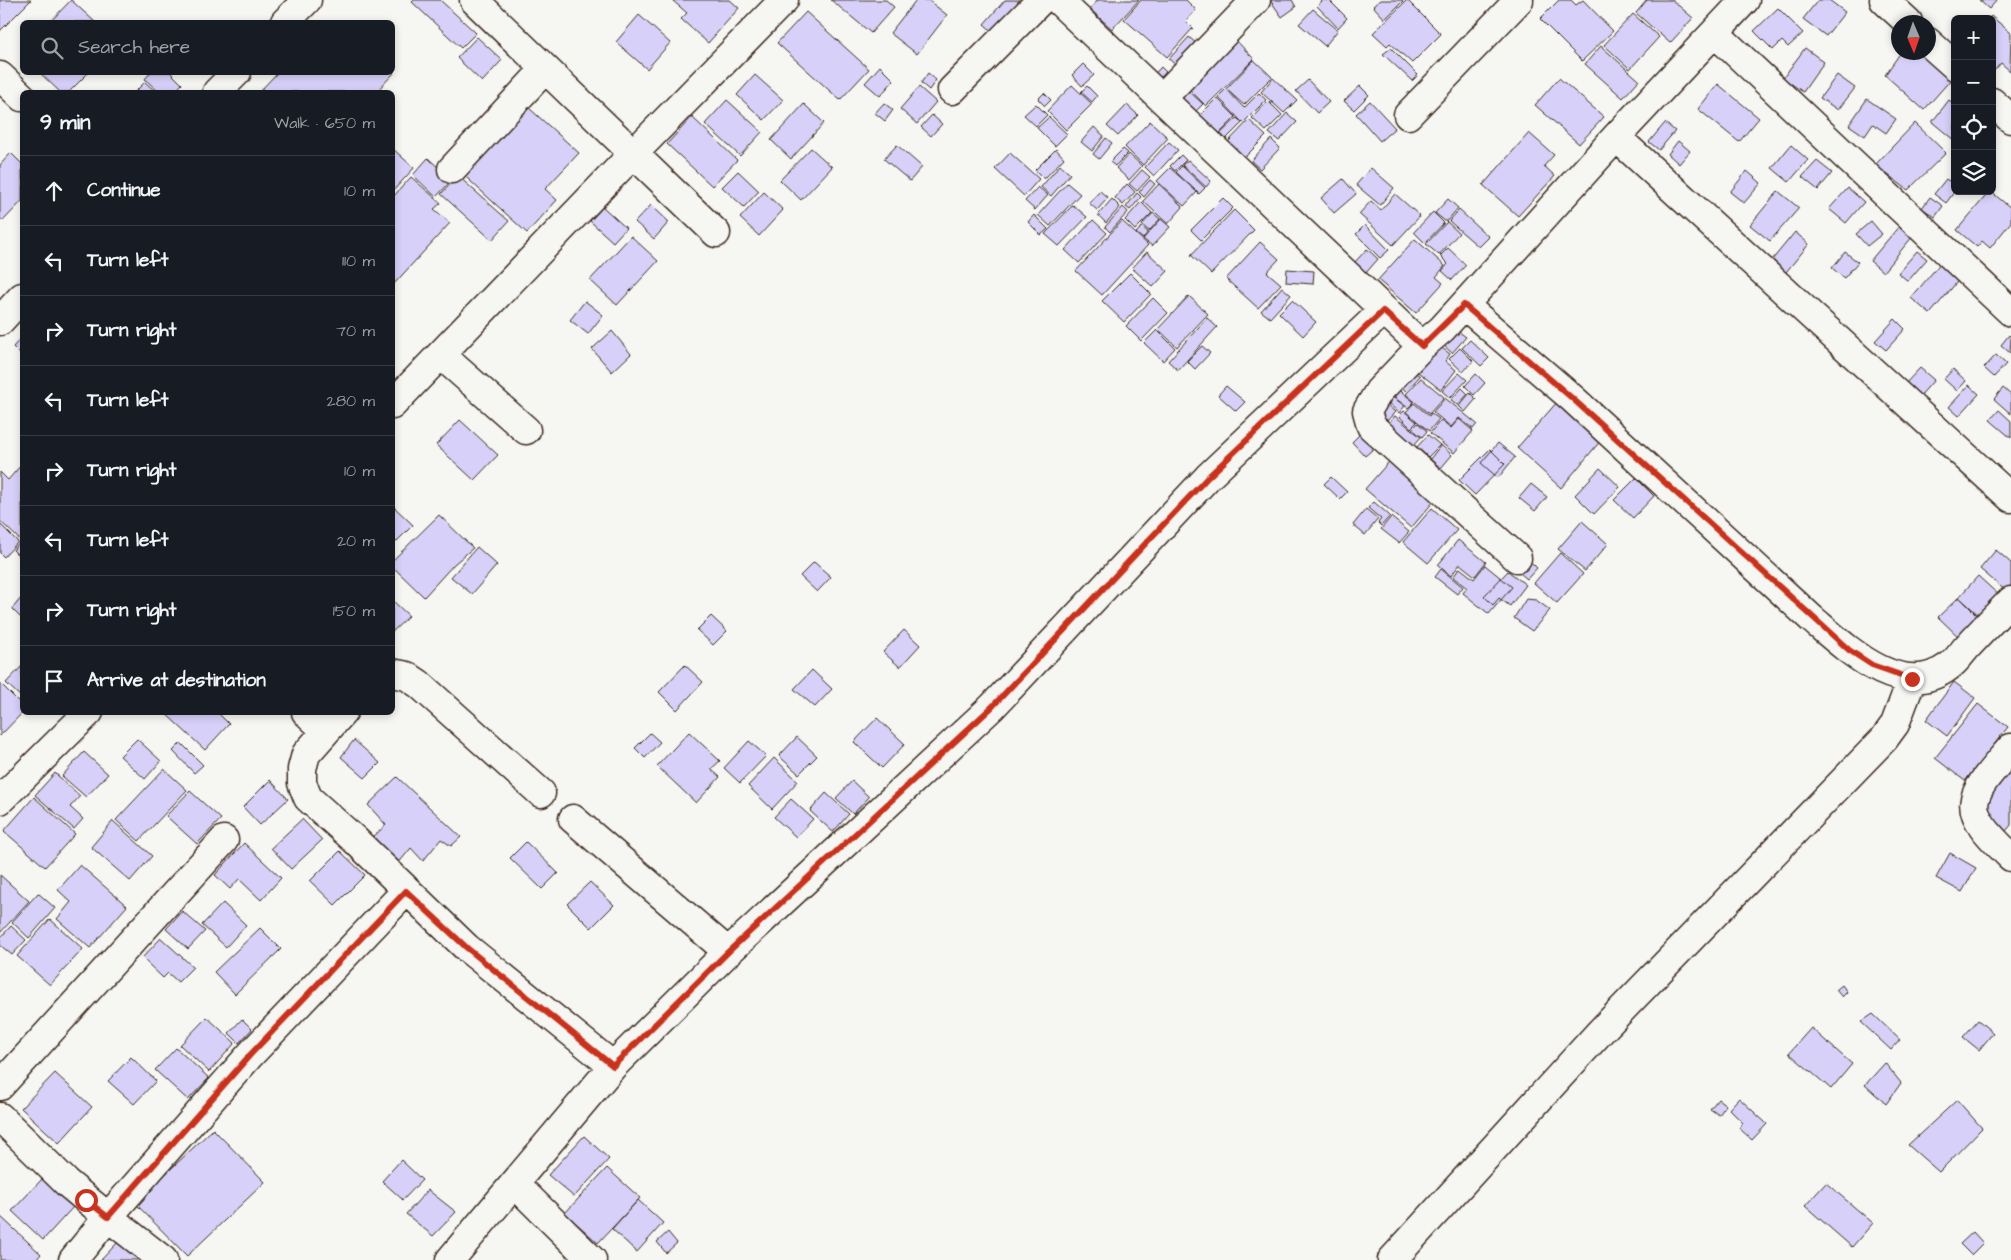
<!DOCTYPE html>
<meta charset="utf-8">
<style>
body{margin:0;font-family:"Architects Daughter",sans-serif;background:#242831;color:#f1f3f6}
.controls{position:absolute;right:15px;top:15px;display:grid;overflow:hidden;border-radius:8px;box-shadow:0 2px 8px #0003}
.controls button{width:45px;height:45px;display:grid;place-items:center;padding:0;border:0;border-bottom:1px solid #363941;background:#171b24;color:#f1f3f6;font:25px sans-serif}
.compass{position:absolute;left:1891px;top:15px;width:45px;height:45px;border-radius:50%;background:#171b24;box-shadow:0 2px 8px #0003;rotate:178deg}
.stop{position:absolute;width:15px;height:15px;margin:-11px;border:4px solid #c8321e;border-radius:50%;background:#fff}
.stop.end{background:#c8321e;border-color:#fff;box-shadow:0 1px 5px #0008}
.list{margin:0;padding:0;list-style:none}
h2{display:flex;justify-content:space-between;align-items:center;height:65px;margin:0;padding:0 20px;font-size:21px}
h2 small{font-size:16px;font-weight:400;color:#9ea1a6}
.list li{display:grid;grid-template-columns:32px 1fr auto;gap:15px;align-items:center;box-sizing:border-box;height:70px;padding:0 20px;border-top:1px solid #363941}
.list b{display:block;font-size:19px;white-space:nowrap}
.list em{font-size:16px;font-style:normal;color:#9ea1a6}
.icon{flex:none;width:28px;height:28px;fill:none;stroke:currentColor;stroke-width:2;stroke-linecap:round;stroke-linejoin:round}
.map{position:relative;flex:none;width:2011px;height:1260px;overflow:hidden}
.search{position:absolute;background:#171b24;box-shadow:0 2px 8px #0003;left:20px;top:20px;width:375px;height:55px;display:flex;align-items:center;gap:12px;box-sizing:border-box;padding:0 18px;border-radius:8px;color:#9ea1a6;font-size:19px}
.panel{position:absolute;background:#171b24;box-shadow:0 2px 8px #0003;left:20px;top:90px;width:375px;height:625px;border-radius:8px}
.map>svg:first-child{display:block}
.building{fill:#d7d1fa;stroke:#3b2a1e}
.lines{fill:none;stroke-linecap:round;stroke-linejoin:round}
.minor-casing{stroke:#3b2a1e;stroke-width:31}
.minor{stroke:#f6f6f2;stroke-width:28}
.route{stroke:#c8321e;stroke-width:6}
</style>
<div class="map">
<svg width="2011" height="1260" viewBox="0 0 2011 1260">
<rect width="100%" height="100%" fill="#f6f6f2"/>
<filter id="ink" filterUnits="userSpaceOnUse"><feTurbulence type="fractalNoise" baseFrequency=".02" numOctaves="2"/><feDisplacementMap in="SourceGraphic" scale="10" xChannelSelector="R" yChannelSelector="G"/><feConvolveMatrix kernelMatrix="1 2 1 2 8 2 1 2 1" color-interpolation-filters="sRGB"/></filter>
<g filter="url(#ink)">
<path class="building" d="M0,0h31l-31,31z
M71,0l24,22h-45z
M414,0h26l36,33 -15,15 -49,-46z
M672,0h58l9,8 -31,35 -27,-24 6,-6z
M831,0h55l8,7 -23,26z
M916,0h12l19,15 -30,39 -27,-21z
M1005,0h23l-31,36 -13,-12z
M1098,0h41l-27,29 -22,-20z
M1141,0h45l10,10 -10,11 7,7 -26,29 -43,-38z
M1270,0h22l4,7 -14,10z
M1323,0h6l18,18 -9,10 -21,-22z
M1380,0h23v1l-18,18 -12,-13z
M1407,0l34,34 -29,29 -22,-20 -3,3 -14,-13z
M1559,0h12l5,5 7,-5 30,31 -31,30 -42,-42z
M1647,0h25l21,18 -23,25 -34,-30z
M1818,0h11l16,12 -19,24 -23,-17z
M1979,0h18l-8,9z
M1778,8l25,25 -15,14 -6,-6 -9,9 -19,-19z
M1313,9l25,21 -13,16 -26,-22z
M806,12l63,57 -29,31 -63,-57z
M1633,14l26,23 -29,32 -26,-24z
M639,15l31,28 -23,26 -31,-27z
M1991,16l20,17 -1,38 -9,-8 -7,8 -2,-1v-51h-3z
M1229,33l25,26 -48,47 -26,-26z
M477,37l25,23 -20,22 -25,-24z
M1189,37l11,10 -20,22 -11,-10z
M1601,46l38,34 -16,18 -38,-34z
M1391,48l27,27 -6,6 -29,-27z
M1805,48l19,14 -21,30 -20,-14z
M1901,52h24l29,24 -30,34 -39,-35z
M1254,60l18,17 -28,28 -18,-16z
M1083,64l11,11 -12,11 -10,-11z
M880,66l14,14 -14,16 -15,-13z
M1161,67l12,12 -25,2z
M392,71l2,2 -18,19h-117l19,-20z
M39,72h50l-20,20h-9z
M151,72h19l12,12 -8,8h-15l-14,-13z
M928,73l8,7 -7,10 -8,-7z
M755,75l28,25 -19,20 -27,-25z
M1837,75l18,13 -17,22 -18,-12z
M1273,78l24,22 -13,13 -23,-21z
M1559,78l45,39 -25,27 -44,-39z
M1308,80l21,22 -12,11 -21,-22z
M145,82l11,10h-21z
M1181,84l22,20 -11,11 -21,-20z
M1718,84l41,34 -20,24 -41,-33z
M1072,85l20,19 -26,26 -19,-19z
M1087,86l10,10 -5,6 -11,-10z
M1360,86l9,9 -15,15 -10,-9z
M919,87l17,15 -19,22 -17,-15z
M1226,89l18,19 15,-15 7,7 -23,23 -25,-26z
M1044,93l7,7 -6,6 -7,-7z
M1217,98l19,19 -20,20 -19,-19z
M519,99l60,54 -34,36 12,11 -30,33 -71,-65z
M1867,99l29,20 -10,14 -13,-9 -8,12 -16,-11z
M727,100l35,32 -22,24 -35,-32z
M1949,100l6,5v36l-23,-19z
M1268,101l14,14 -16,16 -14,-13z
M1370,101l25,27 -15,13 -24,-27z
M884,103l9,7 -8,11 -10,-8z
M804,104l20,19 -33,36 -20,-19z
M1036,104l11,11 -11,11 -12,-11z
M1127,105l11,10 -20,21 -11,-10z
M1287,113l10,9 -18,19 -10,-8z
M932,115l10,9 -11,12 -10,-9z
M692,117l45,43 -25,26 -45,-42z
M1049,117l18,17 -12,12 -18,-18z
M1237,118l5,5 -20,20 -6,-5z
M1249,120l17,16 -22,22 -16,-16z
M1150,121l18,17 -25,27 -18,-18z
M1665,123l10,8 -16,19 -10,-8z
M1915,123l31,30 -38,37 -33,-25z
M1094,127l10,9 -12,15 -11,-9z
M1529,133l25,22 -10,11 11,10 -37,40 -35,-31z
M1106,138l6,5 -13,16 -6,-5z
M1271,139l9,9 -20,21 -9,-8z
M1678,141l12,10 -11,13 -11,-10z
M1169,142l9,8 -24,26 -9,-9z
M897,145l25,22 -12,14 -26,-22z
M1791,145l17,15 -19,22 -17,-14z
M392,148l22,20 -22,24z
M811,148l21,19 -31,33 -21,-20z
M1056,149l8,9 -20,21 -9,-9z
M1123,149l5,4 -13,13 -5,-4z
M11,153l11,11v37l-19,20 -3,-3v-53z
M1010,153l29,26 -15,17 -29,-27z
M1129,154l13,12 -13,14 -13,-12z
M1181,155l5,5 -11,11 -5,-5z
M428,158l24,22 -16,17 -23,-22z
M1188,160l23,21 -5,6 -24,-22z
M1817,161l15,12 -14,17 -16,-13z
M1060,165l10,9 -19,22 -10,-9z
M1182,166l23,22 -6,6 -23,-22z
M1170,168l27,24 -13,14 -27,-25z
M1371,168l23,20 -14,17 -24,-20z
M1142,170l8,7 -13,14 -8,-7z
M738,171l21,20 -15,16 -22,-20z
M1747,171l14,12 -17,20 -14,-11z
M458,176l51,45 -17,19 -51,-46z
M411,177l30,26 -7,6 16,14 -58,63v-88z
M1343,179l13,15 -22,19 -13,-15z
M1946,179l9,6v6l-9,12 -12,-9z
M1150,180l5,4 -11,13 -5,-5z
M1067,183l13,11 -30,32 -12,-11z
M1127,184l8,8 -12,13 -8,-7z
M1159,184l24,23 -15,17 -25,-23z
M1038,187l10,8 -13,15 -10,-9z
M1848,188l16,14 -18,21 -17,-14z
M1100,191l8,7 -11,12 -8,-7z
M1778,191l21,17 -29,33 -20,-16z
M1990,191l21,17v14l-21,26 -8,-7 -5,6 -20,-17z
M764,192l19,18 -24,26 -19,-18z
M1137,193l4,4 -11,13 -4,-3z
M1395,194l25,22 -27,29 -34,-31 12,-13 10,9z
M1930,197l13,9 -8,11 -13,-9z
M1223,198l10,10 -32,32 -10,-10z
M1112,199l8,8 -14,16 -8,-8z
M1448,199l10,9 -12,14 -11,-9z
M1141,202l11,11 -17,17 -10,-10z
M651,205l18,17 -15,17 -19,-17z
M1073,205l14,12 -28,29 -14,-12z
M603,207l23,21 -13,14 -23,-21z
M1123,207l5,5 -18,20 -5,-5z
M1234,210l20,20 -43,44 -20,-19z
M1459,210l30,27 -10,10 -30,-26z
M1433,212l11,11 -19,20 -11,-11z
M1153,213l7,6 -11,12 -7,-6z
M1034,215l14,14 -7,6 -13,-13z
M1161,219l9,8 -18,19 -9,-7z
M1093,220l14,13 -28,30 -14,-13z
M1122,221l26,24 -46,50 -26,-24z
M1871,221l11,13 -15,12 -11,-12z
M1447,222l12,11 -20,22 -13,-11z
M1365,225l24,25 -9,8 -24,-24z
M1900,225l13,11 -30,36 -13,-11z
M1142,227l6,5 -5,7 -7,-6z
M1795,232l14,12 -23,28 -14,-12z
M631,236l27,25 -41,44 -27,-25z
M1415,239l30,27 -9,11 7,6 -27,30 -38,-33z
M1260,242l19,17 -12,13 14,12 -23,24 -32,-29z
M1448,248l18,17 -14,15 -10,-9 6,-7 -8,-8z
M1367,249l11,10 -13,15 -11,-11z
M1917,251l10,8 -19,22 -10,-8z
M1147,252l21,19 -15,16 -21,-19z
M1845,252l13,10 -14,16 -12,-10z
M1943,260l19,16 -32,38 -19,-16z
M1287,269l27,2 -1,13 -27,-2z
M1130,273l21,21 -27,28 -22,-21z
M1282,287l9,8 -21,23 -9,-7z
M1189,296l19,18 -31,33 -19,-18z
M1153,298l15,15 -27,28 -15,-15z
M1292,300l24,22 -13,14 -24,-23z
M585,301l18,14 -15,19 -18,-14z
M1207,318l10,9 -39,43 -10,-9z
M1895,319l10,10 -19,21 -11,-9z
M1455,329l11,8 -14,16 -10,-9z
M1157,330l18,18 -12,13 -19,-18z
M612,331l19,23 -19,18 -20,-23z
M2009,335l2,2 -1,16 -9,-8z
M22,337v19l-9,-9z
M1470,340l19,18 -8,8 -19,-18z
M1202,346l8,7 -15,16 -8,-8z
M1439,346l11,8 -5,7 11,9 -15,20 -23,-18z
M1460,348l13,13 -10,11 -14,-13z
M1996,355l10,9 -12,13 -10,-9z
M1920,368l14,12 -15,17 -14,-13z
M1953,369l13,12 -9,10 -13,-12z
M1413,371l7,5 -14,15 -6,-5z
M1459,373l8,7 -17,18 -8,-7z
M1476,374l9,9 -11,12 -9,-9z
M1421,378l23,19 -15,17 -23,-20z
M1969,385l10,9 -20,22 -10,-9z
M1226,386l19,16 -9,9 -18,-16z
M1397,388l17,14 -6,6 -17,-13z
M1462,388l6,6 -10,11 -7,-5z
M2003,388l8,7v19l-17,-15z
M1470,393l6,6 -11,13 -6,-6z
M1391,396l14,10 -6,7 -12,-11z
M1445,398l32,26 -4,5 -14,-11 -8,9 -18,-15z
M1558,401l44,38 -41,49 -44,-40z
M1414,403l15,13 2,-3 8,6 -10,12 -23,-19z
M1386,404l9,8 -9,10 -9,-8z
M1999,410l12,11v17l-21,-18z
M1404,411l13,11 -6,6 -12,-12z
M1395,416l26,21 -8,9 -26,-21z
M1459,419l14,12 -19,22 -24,-20 11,-13 10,8z
M460,420l38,35 -24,25 -38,-35z
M1418,423l9,8 -5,6 -10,-8z
M1365,429l14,15 -14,12 -13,-14z
M1428,435l12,10 -12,12 -11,-10z
M1498,443l17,14 -17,21 -17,-15z
M1441,445l11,10 -11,13 -11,-9z
M1490,449l15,15 -30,31 -16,-15z
M1394,456l46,38 -29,34 -46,-39z
M22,464v73l-2,3 -20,-19v-49l8,8z
M1600,468l20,19 -26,27 -19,-19z
M1331,477l16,15 -7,7 -16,-15z
M1636,478l18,18 -21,22 -19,-18z
M1531,484l16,13 -12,14 -16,-13z
M1374,502l16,14 -9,10 -3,-3 3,-4 -13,-11z
M392,505l21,20 -21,21z
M1432,508l25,22 -29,33 -25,-21z
M1366,509l12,10 -13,16 -12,-10z
M439,515l34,33 -19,16 -30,33 -32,-31v-5z
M1391,517l18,15 -10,11 -18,-14z
M1582,521l26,23 -23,27 -27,-22z
M0,524l18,18 -14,15 -4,-4z
M22,540v19l-9,-9z
M1458,540l28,22 -11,14 -15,-12 -9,12 -13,-11z
M477,547l20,18 -25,29 -21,-17z
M1996,550l15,13v22l-5,6 -26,-22z
M1560,553l23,21 -26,29 -23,-20z
M1525,556l12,12 -10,11 -13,-11z
M814,562l17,15 -14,15 -17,-16z
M1485,565l27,22 -23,27 -26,-21 4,-5 -14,-11 7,-9 14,11z
M1441,569l22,18 -6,7 -22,-17z
M1508,571l18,14 -16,21 -11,-8 -6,7 -9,-9z
M1978,576l24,22 -19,21 -24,-22z
M22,597v22l-10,-10z
M1959,597l24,24 -20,20 -25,-24z
M1526,599l10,1 14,10 -18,21 -18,-13z
M392,600l17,16 -17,16z
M711,616l16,15 -14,14 -16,-15z
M904,630l16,15 -20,22 -17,-15z
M685,665l18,17 -26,28 -18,-18z
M22,666v32l-16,-15z
M812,670l20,19 -17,18 -21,-18z
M1954,682l21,16 -28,38 -21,-16z
M0,683l22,22 1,7 -23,24z
M1978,704l30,23 -43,54 -30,-23z
M164,712h53l12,12 -24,26z
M877,718l28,26 -23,24 -28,-26z
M689,732l31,29 -9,8 9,8 -24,26 -39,-37z
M650,733l10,9 -15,16 -10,-10z
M797,737l20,19 -18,18 -20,-18z
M137,739l24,22 -16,18 -25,-23z
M354,740l26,23 -15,15 -24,-21z
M749,741l17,15 -26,27 -16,-15z
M181,743l22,22 -9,8 -21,-22z
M84,752l24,22 -22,23 -24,-21z
M774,758l24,23 -26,28 -24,-23z
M2011,768v57l-5,6 -26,-28z
M164,769l23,21 -48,51 -23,-21z
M55,773l25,23 -10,11 13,12 -9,10 -39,-34z
M397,777l64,60 -10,9 -10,-7 -18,22 -12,-13 -14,17 -27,-25 16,-15 -18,-20z
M270,780l18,19 -28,26 -17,-18z
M852,781l17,16 -16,17 -17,-16z
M190,791l31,28 -24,25 -31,-28z
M826,793l23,21 -16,18 -23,-21z
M34,797l41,37 -30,33 -41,-36z
M791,799l22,20 -17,18 -22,-20z
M302,819l20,21 -31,29 -20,-21z
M113,821l39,35 -22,25 -39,-34z
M526,842l32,31 -16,16 -32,-31z
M244,843l37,35 -20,22 -22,-21 -9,10 -15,-14z
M340,851l25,24 -30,30 -25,-24z
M1950,853l26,15 -14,24 -26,-14z
M80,865l47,41 -37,42 -33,-29 14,-17 -13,-12z
M0,875l29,26 -29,32z
M590,882l24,23 -23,23 -24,-24z
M38,893l17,15 -26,30 -17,-16z
M223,903l23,22 -20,22 -24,-22z
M182,911l23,20 -17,18 -22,-20z
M50,919l33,30 -33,36 -33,-29z
M11,926l15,14 -14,15 -12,-10v-7z
M260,928l21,21 -46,45 -21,-22z
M161,938l32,29 -15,15 -10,-9 -5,5 -21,-20z
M1842,985l5,7 -5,5 -6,-7z
M1873,1014l27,26 -9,10 -30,-28z
M207,1017l28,26 -26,29 -29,-27z
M242,1019l10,10 -13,14 -10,-10z
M1978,1020l15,13 -14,17 -16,-13z
M1811,1028l41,36 -21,25 -42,-36z
M176,1048l33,30 -21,22 -33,-30z
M131,1057l25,24 -22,23 -26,-23z
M1885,1063l16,20 -15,21 -21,-19z
M55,1073l37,34 -33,36 -38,-35z
M1739,1098l28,26 -15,16 -13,-12 4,-5 -14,-14z
M1718,1099l8,6 -7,10 -9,-6z
M1957,1100l25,28 -43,44 -31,-27z
M213,1129l52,53 -78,74 -52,-53z
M584,1136l25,23 -35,38 -26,-22z
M401,1160l21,20 -19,20 -21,-19z
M607,1168l33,30 -42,45 -33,-30z
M43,1178l31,28 -31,34 -31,-29z
M1826,1183l47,40 -21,24 -47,-41z
M428,1190l28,22 -23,24 -27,-22z
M638,1200l25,23 -26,29 -25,-23z
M0,1216l41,38 -5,6h-36z
M668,1232l9,11 -11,10 -9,-11z
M1973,1232l10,11 -12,12 -11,-11z
M119,1241l22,19h-40z"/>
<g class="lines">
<defs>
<path id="minor" d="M474,0l242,233
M1058,0l364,346 20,-17 174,-192 129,-137
M1884,0l24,22
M285,22l22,-22
M1715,33l296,279
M1928,42l27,24
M0,76l22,21
M952,90l89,-90
M217,92l20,-20
M1162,98l94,-98
M1992,102l19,17
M1408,115l111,-115
M1616,137l395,361
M452,169l93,-100
M1464,305l109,94 239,220c34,29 89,83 136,48 7,-4 13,-13 18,-19 15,-16 30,-32 45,-47
M0,321l22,-24
M1422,346l-43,45 -12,20 4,15 146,132
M441,355l85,75
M392,405l241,-251 151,-154
M392,673l15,3 12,8 122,109
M306,712l20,19
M343,712l-37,42 -4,15v14l6,15 47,42 112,108 146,118
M2011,748c-46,53 -52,59 0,109
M0,800l89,-88
M573,819l155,133
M0,1086l224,-246
M0,1117l67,66 41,34 -35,43
M515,1184l77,76
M163,1260l-55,-43 142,-162 156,-164
M450,1260l163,-194 115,-114 264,-245 216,-230 175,-166
M1392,1260l208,-228 284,-293 11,-15 17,-45"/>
</defs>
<use href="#minor" class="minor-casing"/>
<use href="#minor" class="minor"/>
</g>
</g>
<g class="lines" filter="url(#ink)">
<path class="route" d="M86,1200l22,17 142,-162 156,-164 61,57 146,118 115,-114 264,-245 216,-230 175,-166 39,35 42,-41 109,94 276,251 23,15 40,14"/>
</g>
</svg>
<div class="controls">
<button>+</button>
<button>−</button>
<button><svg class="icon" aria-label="locate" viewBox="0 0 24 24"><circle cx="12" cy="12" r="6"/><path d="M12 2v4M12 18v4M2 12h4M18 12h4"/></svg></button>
<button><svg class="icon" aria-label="layers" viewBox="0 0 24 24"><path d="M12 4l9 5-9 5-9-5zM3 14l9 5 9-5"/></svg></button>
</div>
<svg class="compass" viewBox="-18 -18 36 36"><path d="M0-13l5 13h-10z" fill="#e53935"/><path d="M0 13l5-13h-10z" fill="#9ea1a6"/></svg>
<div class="stop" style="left:86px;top:1200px"></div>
<div class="stop end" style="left:1912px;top:679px"></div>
<div class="search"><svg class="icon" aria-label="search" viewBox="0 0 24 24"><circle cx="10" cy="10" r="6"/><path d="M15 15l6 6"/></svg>Search here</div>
<section class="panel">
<h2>9 min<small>Walk · 650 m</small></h2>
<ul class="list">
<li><svg class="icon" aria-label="ahead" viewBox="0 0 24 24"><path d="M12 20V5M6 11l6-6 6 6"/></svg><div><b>Continue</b></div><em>10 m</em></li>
<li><svg class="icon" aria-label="left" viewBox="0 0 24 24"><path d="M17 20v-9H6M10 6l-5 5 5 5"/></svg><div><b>Turn left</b></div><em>110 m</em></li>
<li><svg class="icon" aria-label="right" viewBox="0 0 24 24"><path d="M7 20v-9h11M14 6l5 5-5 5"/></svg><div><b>Turn right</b></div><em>70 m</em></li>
<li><svg class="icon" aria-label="left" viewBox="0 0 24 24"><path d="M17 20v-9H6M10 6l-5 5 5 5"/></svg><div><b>Turn left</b></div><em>280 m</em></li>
<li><svg class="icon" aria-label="right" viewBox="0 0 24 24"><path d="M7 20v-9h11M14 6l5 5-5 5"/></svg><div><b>Turn right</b></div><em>10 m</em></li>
<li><svg class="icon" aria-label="left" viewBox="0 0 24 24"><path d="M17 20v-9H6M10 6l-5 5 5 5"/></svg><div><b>Turn left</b></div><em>20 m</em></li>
<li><svg class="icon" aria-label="right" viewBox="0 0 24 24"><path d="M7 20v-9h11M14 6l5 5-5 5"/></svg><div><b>Turn right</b></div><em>150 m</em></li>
<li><svg class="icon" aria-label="arrive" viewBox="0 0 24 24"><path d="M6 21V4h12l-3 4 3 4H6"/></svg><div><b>Arrive at destination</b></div></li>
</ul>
</section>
</div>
